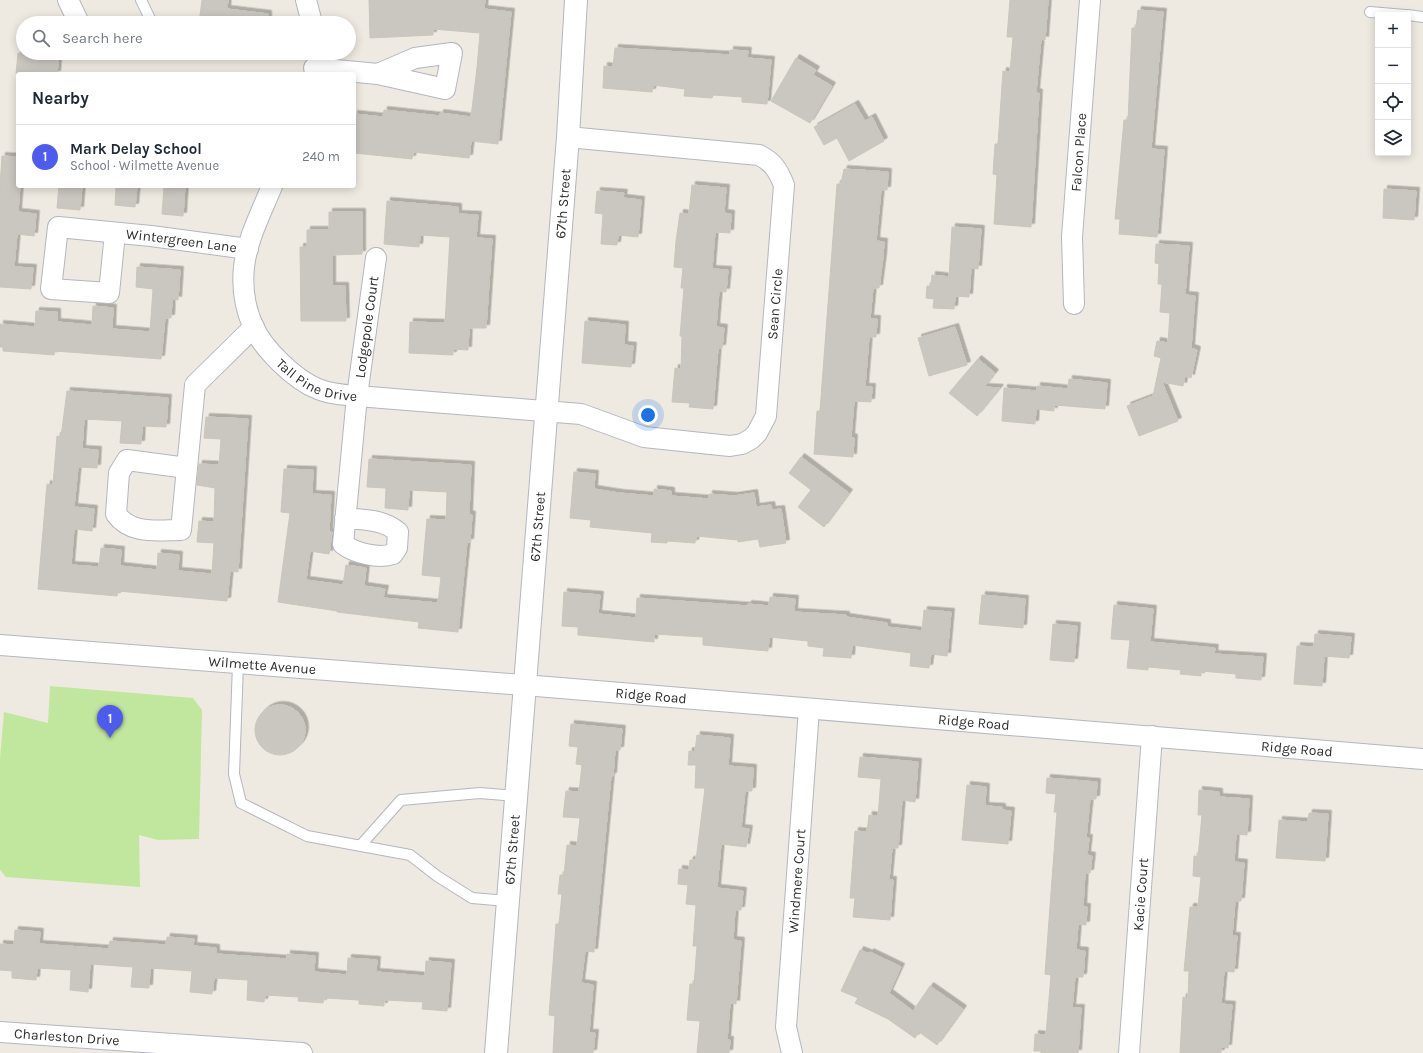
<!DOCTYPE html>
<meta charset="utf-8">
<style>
body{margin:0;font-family:Karla,sans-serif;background:#f6f6f7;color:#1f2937}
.controls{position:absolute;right:12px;top:12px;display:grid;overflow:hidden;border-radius:4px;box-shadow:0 2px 10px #0003}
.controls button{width:36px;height:36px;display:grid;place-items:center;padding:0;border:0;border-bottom:1px solid #e0e1e3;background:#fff;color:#1f2937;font:20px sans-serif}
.you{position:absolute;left:648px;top:415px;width:14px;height:14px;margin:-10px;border:3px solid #fff;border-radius:50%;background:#1a73e8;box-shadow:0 0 0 6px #1a73e833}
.badge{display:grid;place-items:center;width:26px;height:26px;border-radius:50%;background:#4d5bef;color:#fff;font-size:13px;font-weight:700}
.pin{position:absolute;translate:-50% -33px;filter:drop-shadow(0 1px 2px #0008)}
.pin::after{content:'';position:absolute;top:21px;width:14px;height:12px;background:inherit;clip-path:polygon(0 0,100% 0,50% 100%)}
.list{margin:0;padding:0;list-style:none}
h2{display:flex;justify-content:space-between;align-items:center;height:52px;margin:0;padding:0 16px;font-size:17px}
h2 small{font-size:13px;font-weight:400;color:#747a83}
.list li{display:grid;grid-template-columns:26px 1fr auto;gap:12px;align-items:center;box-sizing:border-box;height:64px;padding:0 16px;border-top:1px solid #e0e1e3}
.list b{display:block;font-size:15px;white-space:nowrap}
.list p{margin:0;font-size:13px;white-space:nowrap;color:#747a83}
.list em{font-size:13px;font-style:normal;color:#747a83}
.icon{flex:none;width:22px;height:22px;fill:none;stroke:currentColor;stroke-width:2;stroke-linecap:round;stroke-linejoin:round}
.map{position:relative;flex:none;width:1423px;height:1053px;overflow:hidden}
.search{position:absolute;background:#fff;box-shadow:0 2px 10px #0003;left:16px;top:16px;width:340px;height:44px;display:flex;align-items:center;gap:10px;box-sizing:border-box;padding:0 14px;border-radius:22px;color:#747a83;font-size:15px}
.panel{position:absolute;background:#fff;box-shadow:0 2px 10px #0003;left:16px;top:72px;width:340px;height:116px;border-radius:4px}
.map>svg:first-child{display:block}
.pitch{fill:#c1e79e}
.building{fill:#cac6c0;stroke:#cac6ba;filter:url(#shadow)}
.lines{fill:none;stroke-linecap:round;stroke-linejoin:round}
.service-casing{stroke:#b4b6c0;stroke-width:12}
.minor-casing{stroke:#b4b6c0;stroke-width:22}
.tertiary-casing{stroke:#b4b6c0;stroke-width:24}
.service{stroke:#fff;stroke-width:10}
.minor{stroke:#fff;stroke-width:20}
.tertiary{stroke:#fff;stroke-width:22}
.labels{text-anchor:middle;stroke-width:3;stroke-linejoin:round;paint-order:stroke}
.street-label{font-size:14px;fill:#2e2e2e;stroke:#fff}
</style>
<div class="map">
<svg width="1423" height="1053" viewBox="0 0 1423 1053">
<defs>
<filter id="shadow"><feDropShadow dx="3.5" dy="-3.5" stdDeviation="0" flood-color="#0004"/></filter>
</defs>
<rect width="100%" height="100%" fill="#eeeae1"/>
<path class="pitch" d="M50,686l143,12 9,12 -3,129 -41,1 -19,-5 1,52 -134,-10 -6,-7v-112l4,-46 44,11z"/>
<path class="building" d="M202,0h26l-1,9 41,5v9h-69z
M369,0h116l-1,9 27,3 -13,132 -27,-3 -2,17 -56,-6 -1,7 -58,-6v-39l29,3 1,-7 56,6v-3l31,4 6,-49 3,-35 -47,-4v6l-63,3z
M1010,0h38l-3,40 -4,-1 -5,53 3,1 -8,134 -37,-3 3,-49 -4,-1 2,-30h3l5,-73 7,1 3,-35h-6z
M1138,10l25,2 -12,137 13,1 -7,87 -38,-3 1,-15h-5l9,-99h4l4,-92h4z
M615,48l115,7v-5l18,1 -1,7 24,2 -4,44 -25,-2v-5l-29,-2 -1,3 -28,-2 1,-7 -32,-4 -1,7 -49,-4 1,-22 9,1z
M18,53h41l-2,21h-41z
M796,58l20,12 -3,5 19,11 -22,37 -39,-22z
M855,104l10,17 7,-4 12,24 -35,20 -12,-23 -13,7 -10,-18z
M2,156l16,1v29h2l-2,26 18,2 -2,22 -17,-2 -3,33 19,1 -2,21 -31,-2v-102z
M844,169l44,3 -1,18h-6l-5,51 8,1 -1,15 -4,31h-6l-3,31h7l-1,18h-7l-4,50h7l-1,15 -17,-1 -3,36 3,1 -1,19 -39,-3 3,-43h3l17,-227h4z
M692,185l34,3 -2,25 7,1 -1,19 -15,-1 -3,37 16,1 -2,22 -7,-1 -3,36 8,1 -2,20h-4l-5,61 -24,-2 1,-4 -18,-1 3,-34 6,1 1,-33h-2l4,-48h-3l2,-20 -9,-1 2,-26 4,-28 9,1z
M59,186h23l-2,24 -23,-2z
M116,186h21l-2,21 -20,-2z
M164,186h21l-2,30 -21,-2z
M1384,189l32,2 -2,29 -31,-2z
M597,191l27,2 -1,5 18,2 -3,37 -20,-2 -1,10 -16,-1 2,-30 -8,-1z
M387,201l71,6v7l20,1 -2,23 16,1 -6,89h-17l-1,22 -15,-1v6l-44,-2 1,-31 35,1 5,-86 -30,-2 -1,12 -35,-3z
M329,212h33v42l-30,1v31h13l1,35h-45l-1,-74h7v-17h22z
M952,227l29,2 -3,40 -7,-1 -2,29 -14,-1 -1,13 -21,-1 1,-9 -8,-1 1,-12h4l1,-11 17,2z
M1156,244l33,2 -4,49 10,1 -4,52 6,2 -6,28 -6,-2 -2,10 -21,-4 16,39 -39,15 -12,-30 26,-10 8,-38 -7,-2 3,-15 11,2 2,-30 -10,-1 2,-28h-4l1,-20 -4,-1z
M137,267l43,3 -2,30 -6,-1 -1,19h-6l-4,41 -106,-8 -1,4 -51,-4v-4h-3v-23l35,3 1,-16 21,1v10l35,3 1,-19 20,2 -1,21 38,3 3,-43 -17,-2z
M585,321l40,4 -1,20 9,1 -2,21 -49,-4z
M955,327l12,38 -38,11 -11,-38z
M978,359l17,14 -11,14 16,1 -23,28 -28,-23z
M1069,379l38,4 -2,26 -51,-4v6l-18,-2 -1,15 -33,-3 2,-33 33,3v-5l31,3z
M67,391l101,7 -2,29 -24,-1 -1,18 -21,-1 2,-22 -38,-2 -2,30 16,1 -1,18 -19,-1 -4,40 20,2 -2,22 -18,-2 -3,36 28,2 2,-19 20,2 -1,16 37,4 1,-17 21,2 -1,16 34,3 2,-31 -17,-1 2,-21 15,1 1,-34 -18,-3 2,-21 20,1 2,-26 -17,-1 2,-21 42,2 -10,153 -8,-1 -3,30 -109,-10 -1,5 -79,-7 9,-105 6,1 4,-49 4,1z
M801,457l48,36 -25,34 -26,-20 13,-17 -22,-17z
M369,459l102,6 -2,49 3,1 -2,27h-3l-9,90 -40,-4 1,-6 -82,-10v-1l-59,-9 12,-89 -9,-1 3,-43 29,1 -1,24 19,1 -2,37h3l-3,22 -19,-3 -4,29 37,5 3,-20 20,3 -2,18 21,3 -2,9 55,5 3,-26 -19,-2 5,-56 19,1 1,-28 -38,-2 -1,20 -23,-2 1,-20 -19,-1z
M574,472l21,2 -1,15 25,4 35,3v-7l17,2v5l38,3v-5l25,2 20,-3 2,14 15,-2 1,5 9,-1 5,34 -26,4 -2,-8 -20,3v-2l-42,-4 -1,7 -28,-2v2l-16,-1 1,-9 -62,-6 1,-7 -21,-2z
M564,592l36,3 -2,19 38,4 1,-20 111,8v-2l21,2 1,-9 25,2 -1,13 52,3v2l41,6v4l35,4 2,-21 27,2 -4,44 -16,-2 -2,14 -19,-2 1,-13 -59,-8 -1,13 -28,-2 1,-8 -16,-2v-5l-39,-4 -1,14 -65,-6v-8l-49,-3v8l-76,-7v-8l-16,-1z
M982,595l43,4 -2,29 -44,-4z
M1114,605l39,4 -3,33 65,6 -1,6 49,3 -2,23 -25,-2v-4l-35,-3v5l-21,-2 1,-4 -33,-3v3l-21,-2 3,-28 -19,-1z
M1053,624l24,2 -3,36 -24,-2z
M1315,634l36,3 -2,21 -25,-2 -2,30 -28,-2 3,-38 17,1z
M255 730a25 25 0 1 1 50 0a25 25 0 1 1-50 0Z
M571,724l51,5 -2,21h-5l-2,26h-2l-17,176 -9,-1 -4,32 12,2 -4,48h6l-2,20h-40l2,-37 -6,-1 7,-91h3l3,-30h-4l2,-19h4l3,-30 10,1 3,-28 -17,-1 3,-26 13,1 3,-27 -6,-1 2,-17 -9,-1z
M697,735l33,3 -2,28 25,2 -1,23h-7l-4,37 8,1 -3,18 -25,-3 -4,44 26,3 -2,19h-6l-2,30 8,1 -5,63 -6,-1 -3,37h3l-1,13h-32l3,-32 -13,-1 3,-36h4l3,-38h-4l3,-41 -10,-1 2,-19 -10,-1 1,-15 10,1 1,-10h6l9,-72h-10l1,-23h-8l1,-14 6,1z
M860,757l58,5 -3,40 -13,-2 -4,48h-6l-3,32h4l-3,40 -37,-3 2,-19h-5l5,-67 12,1 2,-17 9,1 3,-37 -23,-2z
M1047,778l50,4 -1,17h-6l-4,39h3l-2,17 5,1 -2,17h-5l-2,34h4l-1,18 -8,-1 -2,26 9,1 -2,26h-8l-3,31h9l-3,45h-37v-2h-7l1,-17 11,1 5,-60 -6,-1 12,-162h-3l2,-18 -10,-1z
M967,785l19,2 -1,19 17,1v3l9,1 -3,33 -46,-4z
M1199,790l20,2v5l30,2 -2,36 -11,-1 -2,28 10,1 -3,38h-6l-3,35h5l-3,36 -10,-1 -3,33 11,1 -4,43 -7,-1v6h-41l3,-56 5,1 1,-27h-5l6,-64h8l3,-30 -8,-1 1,-20 4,1 4,-42h-4z
M1309,813l19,1 -3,47 -49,-3 3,-38 29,2z
M15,930l25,2 -1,12 70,5 1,-8 56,4 1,-8 27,2 -1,7 23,2v6l71,5v-5l28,2 -1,16 33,3 1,-17 29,2 -1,12 49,4 1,-15 25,2 -4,48 -25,-2 1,-7 -39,-2v6l-25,-2v-4l-35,-2 -1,5 -25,-2 1,-4 -34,-2 -1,7 -17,-2 1,-20 -34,-2 -2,16 -22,-2 2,-21 -42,-3 -1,20 -18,-1 2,-20 -43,-3 -2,28 -18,-2 1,-20 -34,-2 -1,12 -24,-2v-7l-12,-1v-26l14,1z
M860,950l10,4v-2l31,15 -12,26 24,18 17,-25 33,23 -26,36 -18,-13 -4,6 -27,-19 -33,-16 3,-5 -17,-7z"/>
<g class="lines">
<defs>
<path id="service" d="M141,0l11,23
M1370,12l35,3
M1408,15l15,2
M94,53h1
M238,664l-4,110 7,29 66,33 103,19 27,21 35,22 35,3
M360,846l41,-46 79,-7 35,3"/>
<g id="minor">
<path d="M68,0l11,23"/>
<path d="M306,0l6,23"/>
<path d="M314,68l64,6 67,15 7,-36 -37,5 -37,16"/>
<path id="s1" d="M272,186c-10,25 -25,53 -28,81 -2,19 1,41 9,59 10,23 42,54 65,63 12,5 26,6 39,7l224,18 63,23 86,9 12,-2 9,-5 6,-6 9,-17 18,-231c-6,-15 -11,-23 -25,-30l-191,-18"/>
<path id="s2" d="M115,233l-6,60 -58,-4 7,-62 93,9 97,13"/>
<path id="s3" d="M1074,304l-2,-67 18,-237"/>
<path d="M187,468l-60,-8 -8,13 -3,41c15,21 42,16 65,16l14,-145 59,-58"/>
<path id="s4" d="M345,518c19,2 38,1 53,14l-1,16 -4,6c-14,5 -39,-1 -50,-10l14,-148 19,-138"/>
<path id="s5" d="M0,645l524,40 899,74"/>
<path id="s6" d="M0,1032l302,21"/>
<path id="s7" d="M792,1053l-6,-26 23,-318"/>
<path id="s8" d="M1129,1053l23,-317"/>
</g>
<g id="tertiary">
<path id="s9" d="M496,1053l72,-916 8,-137"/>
</g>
</defs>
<use href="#service" class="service-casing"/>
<use href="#minor" class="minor-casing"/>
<use href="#tertiary" class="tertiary-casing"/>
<use href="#service" class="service"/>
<use href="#minor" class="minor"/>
<use href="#tertiary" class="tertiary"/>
</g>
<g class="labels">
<g class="street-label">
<text dy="5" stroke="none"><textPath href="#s3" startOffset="152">Falcon Place</textPath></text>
<text dy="5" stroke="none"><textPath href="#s9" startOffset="852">67th Street</textPath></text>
<text dy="5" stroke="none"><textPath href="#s2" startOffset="305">Wintergreen Lane</textPath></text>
<text dy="5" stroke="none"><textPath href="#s1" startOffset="819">Sean Circle</textPath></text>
<text dy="5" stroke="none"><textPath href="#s4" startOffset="350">Lodgepole Court</textPath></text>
<text dy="5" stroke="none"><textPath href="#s1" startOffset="234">Tall Pine Drive</textPath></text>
<text dy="5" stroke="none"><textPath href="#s9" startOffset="528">67th Street</textPath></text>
<text dy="5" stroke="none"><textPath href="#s5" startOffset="263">Wilmette Avenue</textPath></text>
<text dy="5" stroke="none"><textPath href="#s5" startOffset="653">Ridge Road</textPath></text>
<text dy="5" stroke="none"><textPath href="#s5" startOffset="977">Ridge Road</textPath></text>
<text dy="5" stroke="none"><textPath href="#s5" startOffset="1301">Ridge Road</textPath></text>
<text dy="5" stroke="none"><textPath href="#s9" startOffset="204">67th Street</textPath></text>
<text dy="5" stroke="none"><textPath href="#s7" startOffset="173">Windmere Court</textPath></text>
<text dy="5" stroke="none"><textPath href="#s8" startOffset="159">Kacie Court</textPath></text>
<text dy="5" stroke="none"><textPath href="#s6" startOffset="67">Charleston Drive</textPath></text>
</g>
</g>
</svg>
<div class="controls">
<button>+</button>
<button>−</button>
<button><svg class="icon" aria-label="locate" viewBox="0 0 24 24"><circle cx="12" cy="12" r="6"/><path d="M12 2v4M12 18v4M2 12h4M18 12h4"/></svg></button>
<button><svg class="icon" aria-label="layers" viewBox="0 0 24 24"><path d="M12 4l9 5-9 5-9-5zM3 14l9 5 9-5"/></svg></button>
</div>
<div class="you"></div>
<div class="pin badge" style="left:110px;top:738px">1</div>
<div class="search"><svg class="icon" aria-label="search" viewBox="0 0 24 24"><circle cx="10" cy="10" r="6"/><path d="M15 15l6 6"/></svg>Search here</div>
<section class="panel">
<h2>Nearby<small></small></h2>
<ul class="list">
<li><span class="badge">1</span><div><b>Mark Delay School</b><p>School · Wilmette Avenue</p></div><em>240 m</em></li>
</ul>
</section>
</div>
